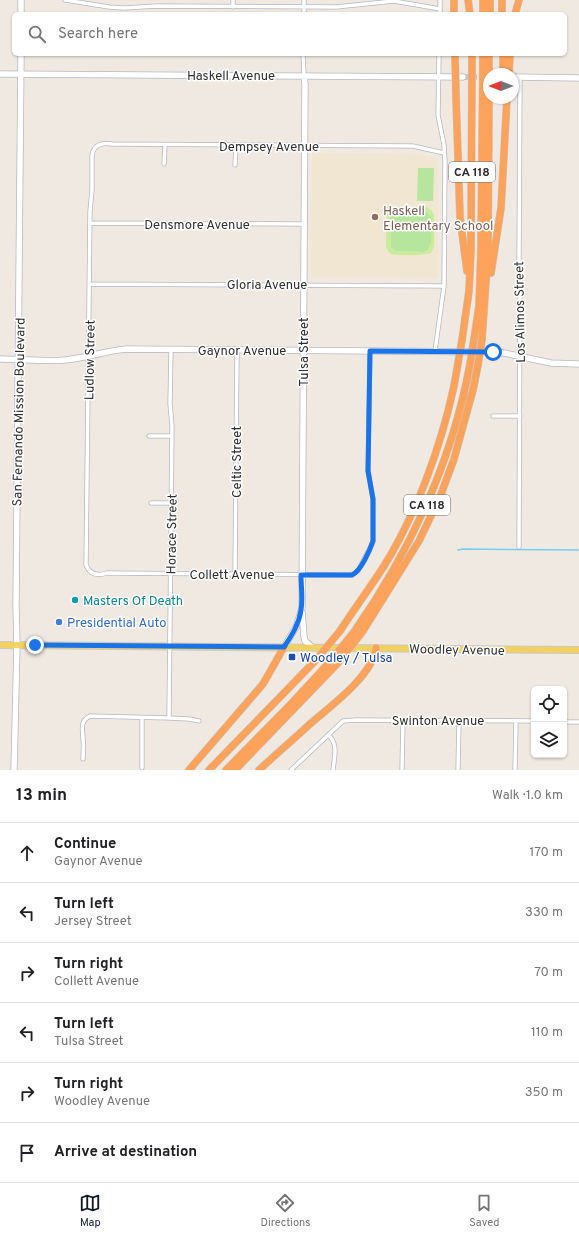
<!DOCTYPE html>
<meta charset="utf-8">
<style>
body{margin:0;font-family:Overpass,sans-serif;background:#f2f2f2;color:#202124}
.controls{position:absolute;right:12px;bottom:12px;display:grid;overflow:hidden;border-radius:6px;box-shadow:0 1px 3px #0004}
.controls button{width:36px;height:36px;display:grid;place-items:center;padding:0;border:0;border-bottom:1px solid #e0e0e0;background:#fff;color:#202124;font:20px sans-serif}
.compass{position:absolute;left:483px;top:68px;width:36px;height:36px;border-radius:50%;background:#fff;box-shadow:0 1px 3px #0004;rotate:270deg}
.stop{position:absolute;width:12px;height:12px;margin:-9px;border:3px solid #1a73e8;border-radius:50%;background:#fff}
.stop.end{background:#1a73e8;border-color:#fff;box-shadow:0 1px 4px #0008}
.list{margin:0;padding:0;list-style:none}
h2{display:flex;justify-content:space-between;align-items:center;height:52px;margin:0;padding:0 16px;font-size:17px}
h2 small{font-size:13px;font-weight:400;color:#757577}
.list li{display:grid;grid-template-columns:26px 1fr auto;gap:12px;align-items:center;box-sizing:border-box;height:60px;padding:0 16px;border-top:1px solid #e0e0e0}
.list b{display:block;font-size:15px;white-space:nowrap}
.list p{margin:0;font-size:13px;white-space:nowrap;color:#757577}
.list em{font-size:13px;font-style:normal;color:#757577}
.icon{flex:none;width:22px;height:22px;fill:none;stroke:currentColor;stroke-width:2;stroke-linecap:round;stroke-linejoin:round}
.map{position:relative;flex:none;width:579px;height:770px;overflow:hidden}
.search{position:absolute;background:#fff;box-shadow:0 1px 3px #0004;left:12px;right:12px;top:12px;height:44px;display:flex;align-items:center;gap:10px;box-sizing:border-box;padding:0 14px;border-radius:6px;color:#757577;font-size:15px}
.sheet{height:412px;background:#fff}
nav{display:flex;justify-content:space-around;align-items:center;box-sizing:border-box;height:56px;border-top:1px solid #e0e0e0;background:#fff;font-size:11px;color:#757577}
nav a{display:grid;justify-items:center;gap:2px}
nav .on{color:#111827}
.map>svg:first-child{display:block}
.education{fill:#f0e6d1}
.green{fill:#b6e59e}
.pitch{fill:#c9ec9a;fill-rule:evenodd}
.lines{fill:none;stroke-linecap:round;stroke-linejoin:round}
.stream{stroke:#75cff0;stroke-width:1.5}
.secondary-tunnel{stroke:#c8c4bd;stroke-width:5.5;stroke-dasharray:5.5 3;stroke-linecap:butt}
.street-casing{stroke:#b4b7c1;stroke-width:5}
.secondary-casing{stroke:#b4b7c1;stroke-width:7}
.primary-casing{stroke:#c9c9c9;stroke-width:8}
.highway-casing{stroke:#c9c9c9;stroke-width:8}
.street{stroke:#fff;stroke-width:3.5}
.secondary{stroke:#fff;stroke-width:5.5}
.primary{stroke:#f2d163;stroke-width:6}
.highway{stroke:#ffa35c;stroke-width:7}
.highway-bridge-casing{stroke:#c9c9c9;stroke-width:8;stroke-linecap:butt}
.highway-bridge{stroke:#ffa35c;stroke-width:7}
.route{stroke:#1a73e8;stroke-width:5}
.education-dot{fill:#8d6e63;stroke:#fff;stroke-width:1.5}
.culture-dot{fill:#0f9aa8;stroke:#fff;stroke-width:1.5}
.shop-dot{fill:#3f7fe0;stroke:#fff;stroke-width:1.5}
.transit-dot{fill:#1a4fb4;stroke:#fff;stroke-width:1.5}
.labels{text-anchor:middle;stroke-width:3;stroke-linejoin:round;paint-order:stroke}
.shield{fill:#fff;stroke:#6d6d6d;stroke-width:1}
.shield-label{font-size:12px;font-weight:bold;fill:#2e2e2e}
.street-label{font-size:13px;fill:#2e2e2e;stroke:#fff}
.education-label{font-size:13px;fill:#785e54;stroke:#fff;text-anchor:start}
.culture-label{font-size:13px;fill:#0d838f;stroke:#fff;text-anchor:start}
.shop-label{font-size:13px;fill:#366cbe;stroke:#fff;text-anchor:start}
.transit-label{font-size:13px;fill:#164399;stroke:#fff;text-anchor:start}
</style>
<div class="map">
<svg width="579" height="770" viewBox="0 0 579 770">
<rect width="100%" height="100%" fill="#efe9e1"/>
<path class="education" d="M314,153l99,1 24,4 1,2v115l-1,3 -126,-1 1,-123z"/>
<path class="green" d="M418,168h16l-1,33h-16z
M395,210l31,1 5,5v27l-3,7 -4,2 -28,-1 -5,-3 -1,-32 2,-4z"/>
<path class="pitch" d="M387,207h3v2l6,-2h31l4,3 3,5v31l-3,7c-5,2 -34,3 -40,1 -3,-2 -4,-5 -5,-8zM395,210l31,1 5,5v27l-3,7 -4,2 -28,-1 -5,-3 -1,-32 2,-4z"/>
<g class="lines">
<path class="stream" d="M458,550l5,-1 115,1"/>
<path class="secondary-tunnel" d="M463,77h26"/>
<defs>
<path id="street" d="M65,0l44,7 15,1 32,-2 180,1 58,-6 46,8
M233,7v-7
M304,14v-14
M440,14v-14
M303,54l1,22
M164,164l1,-19
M235,165l1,-19
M90,223l214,1
M89,284l355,2
M370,351l-2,120 5,28v42l-2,5 -13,25 -6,4 -245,-2c-9,3 -17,2 -21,-8l4,-354 2,-21v-34c1,-11 10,-14 20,-12l301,2 31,7
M435,351l9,-65 1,-124 -1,-17 -6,-30 1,-61
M493,416h27
M149,436h23
M151,503h20
M519,547l1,-263 -1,-22 1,-184
M235,574l2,-224
M169,718l3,-292 -2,-22 1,-55
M564,722h15
M328,735c11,8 6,24 5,35
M83,759c0,-7 1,-14 0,-20 0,-10 -4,-17 7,-23l79,2 20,1 10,2
M142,768v-50
M291,770l52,-49 13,-1 178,1
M402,770l1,-50
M458,770l1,-50
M515,770l1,-49"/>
<path id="secondary" d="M21,0v14
M0,74l463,3
M514,77l65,1
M0,359c21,0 44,3 65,1 21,-2 40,-9 61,-11l367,3 11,1 47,10 28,1
M302,612l2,25 1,4 7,6
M284,647l12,-20 6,-19 3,-524 -1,-8
M14,770l3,-125 -1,-39 5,-552"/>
<path id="primary" d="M0,645l579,5"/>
<path id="highway" d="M454,0v14
M468,0l2,14
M502,0v14
M483,14v-14
M490,14v-14
M515,14l4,-14
M489,54v20
M503,54v20
M509,74l1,-20
M456,97l4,120 7,54
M491,273l10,-65 6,-110
M474,339l5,-33 2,-56 2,-196
M482,339l6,-87 1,-154
M462,340l7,-49 2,-41 1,-196
M340,631c14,-22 30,-43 44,-65 33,-53 57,-120 70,-180
M363,631l56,-90 21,-44 14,-38 19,-69 5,-25
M354,632c57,-82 98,-169 116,-268
M189,770l74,-86 21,-37
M209,770l106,-109
M226,770l64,-65 38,-41
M235,770l102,-106
M259,770c17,-16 35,-31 52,-47 20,-17 62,-48 65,-75"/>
</defs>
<use href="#street" class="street-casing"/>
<use href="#secondary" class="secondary-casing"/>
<use href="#primary" class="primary-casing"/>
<use href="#highway" class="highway-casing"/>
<use href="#street" class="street"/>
<use href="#secondary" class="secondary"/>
<use href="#primary" class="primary"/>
<use href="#highway" class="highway"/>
<defs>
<path id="highway-bridge" d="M455,54l1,43
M470,364l4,-25
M478,365l4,-26
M454,386l8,-46
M315,661l25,-30
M328,664l26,-32
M337,664l26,-33"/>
</defs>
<use href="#highway-bridge" class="highway-bridge-casing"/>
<use href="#highway-bridge" class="highway-bridge"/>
</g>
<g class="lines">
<path class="route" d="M35,645l249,2c8,-12 15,-23 17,-37 2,-11 0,-24 0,-35h51c9,-4 18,-25 21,-34v-42l-5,-28 2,-120 123,1"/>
</g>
<circle class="education-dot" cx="375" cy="217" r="4"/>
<circle class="culture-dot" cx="75" cy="600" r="4"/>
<circle class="shop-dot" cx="59" cy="622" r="4"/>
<rect class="transit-dot" x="288" y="653" width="8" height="8" rx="2"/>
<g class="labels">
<g class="shield">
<rect x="449" y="162" width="46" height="20" rx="3"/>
<rect x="404" y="495" width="46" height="20" rx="3"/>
</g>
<g class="shield-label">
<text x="472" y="176">CA 118</text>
<text x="427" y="509">CA 118</text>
</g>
<g class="street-label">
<text x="231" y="80">Haskell Avenue</text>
<text x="269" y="151">Dempsey Avenue</text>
<text x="197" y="229">Densmore Avenue</text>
<text x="267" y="289">Gloria Avenue</text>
<text transform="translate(519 312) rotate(-91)" y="5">Los Alimos Street</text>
<text x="242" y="355">Gaynor Avenue</text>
<text transform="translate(303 352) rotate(-90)" y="5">Tulsa Street</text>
<text transform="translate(89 360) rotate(-89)" y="5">Ludlow Street</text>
<text transform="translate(18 412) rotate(-89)" y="5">San Fernando Mission Boulevard</text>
<text transform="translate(236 462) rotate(-90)" y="5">Celtic Street</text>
<text transform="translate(171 534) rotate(-89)" y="5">Horace Street</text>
<text x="232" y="579">Collett Avenue</text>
<text transform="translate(457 649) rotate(1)" y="5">Woodley Avenue</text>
<text x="438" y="725">Swinton Avenue</text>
</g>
<g class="education-label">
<text x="383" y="215">Haskell<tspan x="383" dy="15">Elementary School</tspan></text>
</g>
<g class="culture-label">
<text x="83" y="605">Masters Of Death</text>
</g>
<g class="shop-label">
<text x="67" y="627">Presidential Auto</text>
</g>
<g class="transit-label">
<text x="300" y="662">Woodley / Tulsa</text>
</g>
</g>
</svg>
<div class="controls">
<button><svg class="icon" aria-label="locate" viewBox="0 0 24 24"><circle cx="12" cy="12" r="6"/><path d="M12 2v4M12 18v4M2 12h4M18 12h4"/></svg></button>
<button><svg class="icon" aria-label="layers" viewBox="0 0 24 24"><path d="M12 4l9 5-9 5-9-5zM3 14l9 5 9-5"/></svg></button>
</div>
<svg class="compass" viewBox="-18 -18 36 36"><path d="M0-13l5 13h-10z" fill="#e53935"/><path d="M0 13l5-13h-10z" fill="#757577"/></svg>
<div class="stop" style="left:493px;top:352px"></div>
<div class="stop end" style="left:35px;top:645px"></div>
<div class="search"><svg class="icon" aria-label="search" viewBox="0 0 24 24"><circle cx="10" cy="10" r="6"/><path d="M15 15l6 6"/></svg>Search here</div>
</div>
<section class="sheet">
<h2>13 min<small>Walk · 1.0 km</small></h2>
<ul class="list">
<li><svg class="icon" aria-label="ahead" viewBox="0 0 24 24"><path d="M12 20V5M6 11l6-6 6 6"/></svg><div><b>Continue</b><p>Gaynor Avenue</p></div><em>170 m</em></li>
<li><svg class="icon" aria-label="left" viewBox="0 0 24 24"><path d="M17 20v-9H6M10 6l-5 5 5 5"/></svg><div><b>Turn left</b><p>Jersey Street</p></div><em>330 m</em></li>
<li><svg class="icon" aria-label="right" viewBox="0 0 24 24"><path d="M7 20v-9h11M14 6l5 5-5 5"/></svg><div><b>Turn right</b><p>Collett Avenue</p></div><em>70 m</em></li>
<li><svg class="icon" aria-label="left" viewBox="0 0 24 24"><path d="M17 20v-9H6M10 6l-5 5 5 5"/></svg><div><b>Turn left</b><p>Tulsa Street</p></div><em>110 m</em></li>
<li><svg class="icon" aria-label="right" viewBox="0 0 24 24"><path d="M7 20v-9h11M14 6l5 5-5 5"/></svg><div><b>Turn right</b><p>Woodley Avenue</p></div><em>350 m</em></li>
<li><svg class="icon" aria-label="arrive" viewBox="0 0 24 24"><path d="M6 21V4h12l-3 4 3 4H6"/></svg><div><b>Arrive at destination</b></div></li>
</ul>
</section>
<nav>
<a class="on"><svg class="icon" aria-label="map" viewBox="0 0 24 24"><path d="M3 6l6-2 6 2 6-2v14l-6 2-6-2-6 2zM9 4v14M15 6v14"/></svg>Map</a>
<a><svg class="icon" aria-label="directions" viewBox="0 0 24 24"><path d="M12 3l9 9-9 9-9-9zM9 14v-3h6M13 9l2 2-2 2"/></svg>Directions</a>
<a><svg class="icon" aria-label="saved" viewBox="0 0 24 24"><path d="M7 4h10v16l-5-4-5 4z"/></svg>Saved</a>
</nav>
